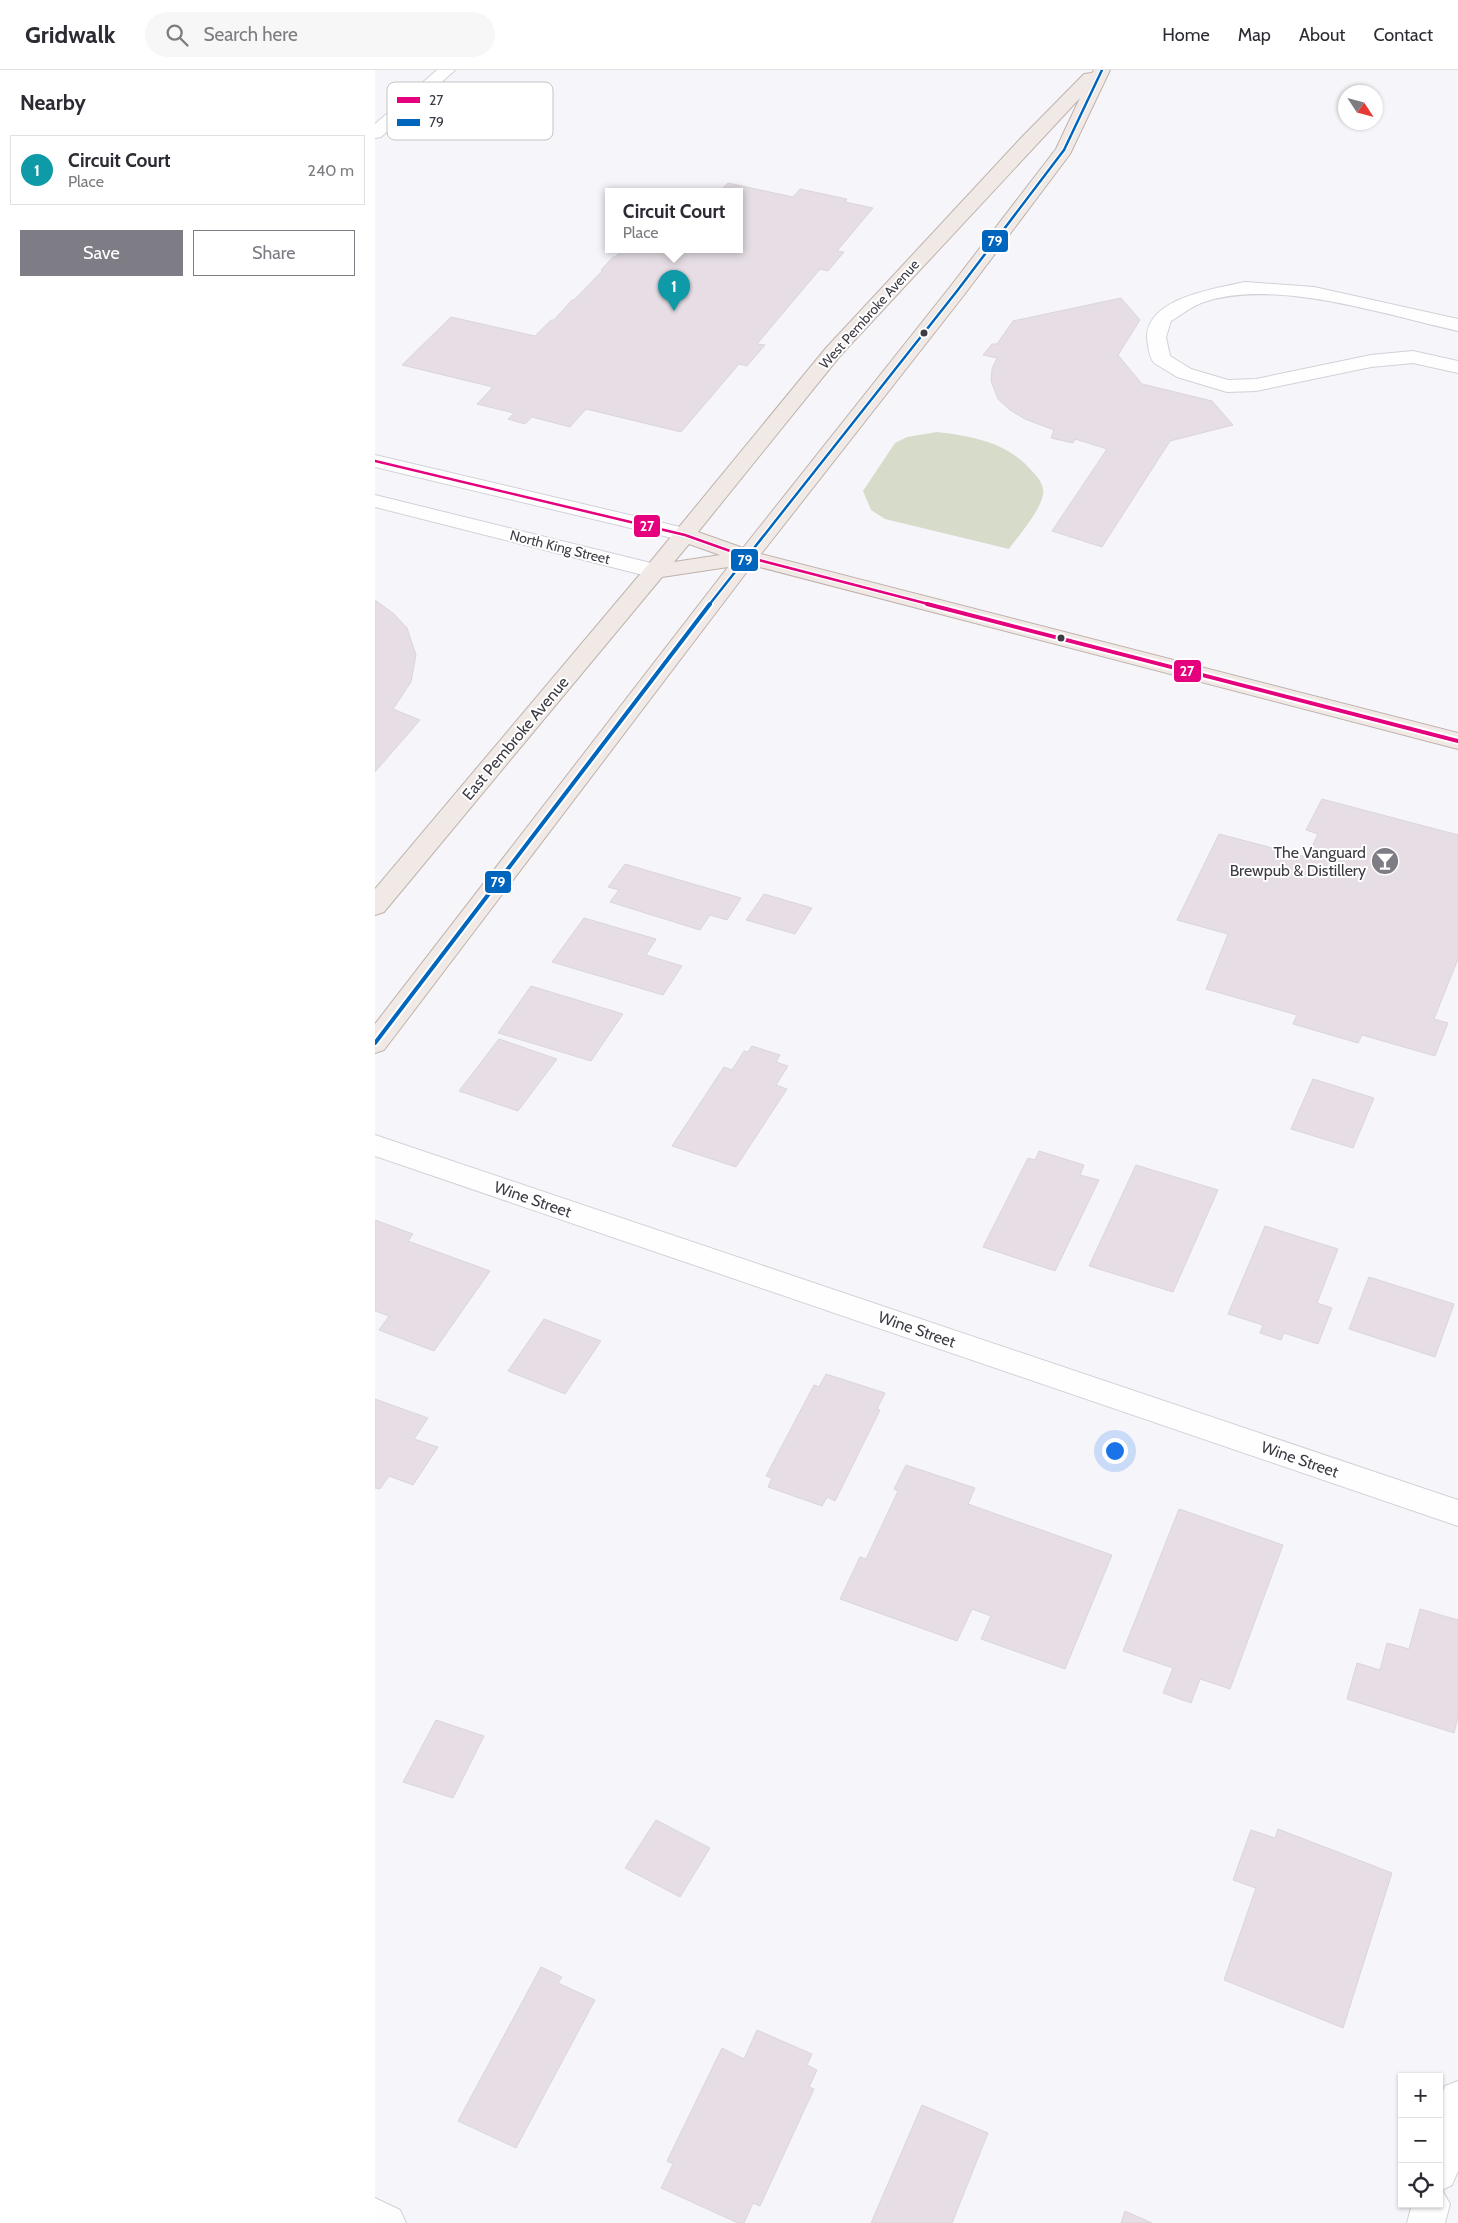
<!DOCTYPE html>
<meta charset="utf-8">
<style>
body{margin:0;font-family:Cabin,sans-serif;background:#f7f7f7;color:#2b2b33}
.controls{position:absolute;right:15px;bottom:15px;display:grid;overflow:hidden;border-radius:0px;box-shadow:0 1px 4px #0004}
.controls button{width:45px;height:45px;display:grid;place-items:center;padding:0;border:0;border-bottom:1px solid #e1e1e2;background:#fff;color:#2b2b33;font:25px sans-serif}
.compass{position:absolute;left:963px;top:15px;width:45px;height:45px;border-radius:50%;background:#fff;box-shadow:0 1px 4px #0004;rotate:126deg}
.you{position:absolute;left:739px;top:1380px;width:18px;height:18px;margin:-12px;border:4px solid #fff;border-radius:50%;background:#1a73e8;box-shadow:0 0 0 8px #1a73e833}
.badge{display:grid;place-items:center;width:32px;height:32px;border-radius:50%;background:#7e7c84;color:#fff;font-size:16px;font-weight:700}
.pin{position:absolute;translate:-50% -41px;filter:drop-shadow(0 1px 2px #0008)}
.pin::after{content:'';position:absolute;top:26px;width:18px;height:15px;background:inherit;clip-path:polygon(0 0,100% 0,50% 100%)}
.popup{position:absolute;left:230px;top:118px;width:138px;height:65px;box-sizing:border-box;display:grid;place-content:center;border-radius:0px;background:#fff;filter:drop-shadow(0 1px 4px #0005);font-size:16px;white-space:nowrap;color:#7c7c81}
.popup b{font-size:19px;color:#2b2b33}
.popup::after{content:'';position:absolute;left:50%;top:100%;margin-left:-10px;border:10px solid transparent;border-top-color:#fff}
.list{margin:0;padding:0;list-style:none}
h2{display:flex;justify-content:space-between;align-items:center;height:65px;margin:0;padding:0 20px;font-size:21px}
h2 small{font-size:16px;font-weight:400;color:#7c7c81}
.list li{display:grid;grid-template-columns:32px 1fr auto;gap:15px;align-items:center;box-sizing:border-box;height:70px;margin:0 10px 10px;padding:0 10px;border:1px solid #e1e1e2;border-radius:0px}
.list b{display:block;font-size:19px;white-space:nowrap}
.list p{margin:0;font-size:16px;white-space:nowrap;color:#7c7c81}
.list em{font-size:16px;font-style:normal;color:#7c7c81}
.actions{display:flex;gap:10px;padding:15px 20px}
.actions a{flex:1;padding:11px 0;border:1px solid #7e7c84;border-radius:0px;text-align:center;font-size:18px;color:#7e7c84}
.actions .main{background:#7e7c84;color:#fff}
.icon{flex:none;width:28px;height:28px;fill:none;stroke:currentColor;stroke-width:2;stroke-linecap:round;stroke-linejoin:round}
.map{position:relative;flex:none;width:1083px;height:2153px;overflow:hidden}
header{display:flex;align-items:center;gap:30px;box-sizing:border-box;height:70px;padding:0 25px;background:#fff;border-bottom:1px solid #e1e1e2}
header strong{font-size:24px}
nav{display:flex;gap:28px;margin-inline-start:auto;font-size:18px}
.search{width:350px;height:45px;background:#f7f7f7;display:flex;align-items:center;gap:12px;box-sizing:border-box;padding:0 18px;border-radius:28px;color:#7c7c81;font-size:19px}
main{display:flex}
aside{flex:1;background:#fff}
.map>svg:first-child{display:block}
.green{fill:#d7dbc9}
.building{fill:#e6dde5;stroke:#dad6db}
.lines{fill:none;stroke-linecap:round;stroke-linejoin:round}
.minor-casing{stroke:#d2d1d8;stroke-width:2}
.major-casing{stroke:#bfb2ac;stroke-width:2}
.minor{fill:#fefefe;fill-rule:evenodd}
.major{fill:#f0e9e6;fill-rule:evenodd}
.bus-1-far1-casing{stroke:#fff;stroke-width:5}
.bus-1-casing{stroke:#fff;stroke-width:8}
.bus-2-far1-casing{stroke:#fff;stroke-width:5}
.bus-2-casing{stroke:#fff;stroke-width:8}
.bus-1-far1{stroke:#e5007d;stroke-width:2.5}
.bus-1{stroke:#e5007d;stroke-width:4}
.bus-2-far1{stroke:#0065bd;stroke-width:2.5}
.bus-2{stroke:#0065bd;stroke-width:4}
.bus-dot{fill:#3d3b44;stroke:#fff;stroke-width:2}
.labels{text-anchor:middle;stroke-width:4;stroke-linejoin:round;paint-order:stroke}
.far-street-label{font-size:14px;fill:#3d3b44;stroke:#fff}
.street-label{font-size:16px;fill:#3d3b44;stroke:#fff}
.poi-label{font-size:16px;fill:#3d3b44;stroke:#fff;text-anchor:end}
.key{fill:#fff;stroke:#c5c4c7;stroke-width:1}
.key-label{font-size:14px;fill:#3d3b44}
.line-badge{stroke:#fff;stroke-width:2}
.badge-label{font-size:14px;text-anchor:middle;font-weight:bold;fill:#fff}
</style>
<header>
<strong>Gridwalk</strong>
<div class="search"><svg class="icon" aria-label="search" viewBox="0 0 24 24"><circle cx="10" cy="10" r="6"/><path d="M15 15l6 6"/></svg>Search here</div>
<nav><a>Home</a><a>Map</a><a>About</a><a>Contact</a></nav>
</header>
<main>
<aside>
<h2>Nearby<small></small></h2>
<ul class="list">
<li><span class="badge" style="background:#0f9aa8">1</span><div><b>Circuit Court</b><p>Place</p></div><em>240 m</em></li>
</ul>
<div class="actions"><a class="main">Save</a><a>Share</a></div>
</aside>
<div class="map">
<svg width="1083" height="2153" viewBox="0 0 1083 2153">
<rect width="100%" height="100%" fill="#f6f5fa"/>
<path class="green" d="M562,362c34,4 70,10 94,38 5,5 11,12 12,19 3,16 -25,47 -34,60l-124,-30 -14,-9 -8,-19 32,-48 12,-6z"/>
<path class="building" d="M353,113l65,14 7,-8 47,10 -2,3 28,6 -36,43 7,1 -16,19 -8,-2 -63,75 8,1 -18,21 -8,-2 -58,68 -95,-23 -16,18 -38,-10 -7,7 -17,-5 6,-6 -37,-9 16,-17 -91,-22 49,-48 84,19 16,-16h3l18,-20h2l29,-30h-2l12,-13h2l8,-7h116v-58h-20z
M746,228l19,22 -22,35 24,29 70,17 21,24 -63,16 -68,106 -50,-16 55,-82 -32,-10 -2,4 -22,-5 3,-8 -29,-11 -15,-9 -12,-11 -7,-18 1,-12 5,-11 -14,-3 9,-11h5l16,-23z
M0,530l19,14 13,14 9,27 -5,27 -18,27 27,11 -45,52z
M947,729l136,36v124l-24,60 14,4 -13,33 -73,-21 -4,8 -65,-19 4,-9 -91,-26 22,-55 -51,-14 42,-86 88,23 11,-23 -12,-4z
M250,794l116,34 -14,22 -17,-5 -10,15 -90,-28 9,-12 -11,-3z
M389,824l48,14 -17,26 -49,-14z
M209,848l72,21 -10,16 36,11 -19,29 -111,-33z
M156,916l92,28 -32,47 -93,-28z
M124,969l58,20 -39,52 -59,-20z
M377,976l28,9 -4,7 12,4 -12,19 11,4 -51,78 -64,-21 52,-79 8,3 12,-19 4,1z
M938,1009l61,19 -21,50 -62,-19z
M664,1081l45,14 -4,10 19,5 -44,91 -72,-24 45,-89 7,2z
M761,1095l82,25 -45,102 -84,-26z
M0,1150l38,14 -5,7 82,30 -56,80 -55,-21 10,-14 -14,-5z
M890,1156l73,23 -21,54 15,5 -14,36 -34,-11 -3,7 -21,-7 3,-8 -35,-11z
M994,1207l85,27 -19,53 -86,-28z
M169,1249l57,22 -36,53 -57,-23z
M451,1304l59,19 -8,16 3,1 -45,91 -8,-4 -5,9 -54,-19 4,-9 -6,-2 48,-91 5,2z
M0,1329l53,19 -14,21 24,8 -25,38 -24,-9 -9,13 -5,-1z
M531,1395l69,23 -7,16 144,51 -47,114 -84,-30 10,-23 -19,-7 -15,32 -117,-42 20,-42 6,2 32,-68 -4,-2z
M804,1439l104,36 -53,144 -30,-10 -9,24 -28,-10 10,-25 -50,-17z
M1045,1539l38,11v97l-4,16 -107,-34 10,-36 23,7 7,-27 22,6z
M61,1650l48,16 -31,62 -50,-16z
M281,1750l54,28 -30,49 -55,-29z
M903,1759l114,44 -49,155 -119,-48 32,-92 -23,-8 18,-50 24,8z
M166,1897l21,10 -4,6 37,17 -79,148 -58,-27z
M382,1960l55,24 -5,11 10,5 -8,17 5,2 -54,117 -7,-3 -9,20h-6l-77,-35 12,-24 -6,-3 55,-113 22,11z
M547,2035l66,28 -36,90h-81z
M750,2141l27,12h-31z"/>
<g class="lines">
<defs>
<path id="minor" d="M62,0h18l-74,67 -6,1v-14z
M870,212l69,5 144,32v12c-72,-16 -183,-53 -254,-29 -12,4 -23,13 -33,19l-5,16 4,19 21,13 37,11 28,-1 115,-24 42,-4 45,10v12l-45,-10 -42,4 -115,24 -29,1 -50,-15 -23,-14c-4,-5 -5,-12 -6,-18 -10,-46 66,-56 97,-63z
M0,385l318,75 3,5 -3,5 -8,1 -310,-74z
M0,425l288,71 3,5 -3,5 -8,2 -280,-71z
M0,1065l1083,365v26l-1083,-370z
M1083,2011v90l-6,14 -10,5 8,14 -5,19h-38l5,-19h27v-104l6,-14z
M0,2128l25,12 6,13h-31z"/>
<path id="major" d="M719,0h16l-40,84 -106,141 -203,259 697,179v16l-706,-184 -368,485 -9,3v-29l353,-457 -66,10 -278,335 -9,3v-26l272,-323 179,-218 195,-210 63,-64 8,-1zM705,28l-24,51 -106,138 -207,261 -45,-16 142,-176zM314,474l31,11 -46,7z"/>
</defs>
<use href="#minor" class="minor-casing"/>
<use href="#major" class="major-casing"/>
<use href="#minor" class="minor"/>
<use href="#major" class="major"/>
<defs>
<path id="bus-1-far1" d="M0,391l310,74 62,22 185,48"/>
<path id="bus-1" d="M552,534l531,137"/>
<path id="bus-2-far1" d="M334,535l248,-314 107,-141 38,-80"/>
<path id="bus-2" d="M0,973l335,-439"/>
</defs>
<use href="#bus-1-far1" class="bus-1-far1-casing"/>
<use href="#bus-1" class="bus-1-casing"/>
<use href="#bus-2-far1" class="bus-2-far1-casing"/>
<use href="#bus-2" class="bus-2-casing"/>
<use href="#bus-1-far1" class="bus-1-far1"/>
<use href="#bus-1" class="bus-1"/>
<use href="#bus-2-far1" class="bus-2-far1"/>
<use href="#bus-2" class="bus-2"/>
</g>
<defs>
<symbol id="bar-disc" viewBox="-11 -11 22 22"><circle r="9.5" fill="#7e7c84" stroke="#fff"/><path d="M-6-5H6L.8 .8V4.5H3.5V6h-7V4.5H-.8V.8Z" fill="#fff"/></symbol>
</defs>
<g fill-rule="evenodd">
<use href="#bar-disc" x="994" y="775" width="32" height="32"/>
</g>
<g class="bus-dot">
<circle cx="549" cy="263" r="4.5"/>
<circle cx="686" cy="568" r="4.5"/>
</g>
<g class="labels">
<g class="far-street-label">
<text transform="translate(494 244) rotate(-48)" y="5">West Pembroke Avenue</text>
<text transform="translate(185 477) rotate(14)" y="5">North King Street</text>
</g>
<g class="street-label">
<text transform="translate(140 668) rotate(-50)" y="6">East Pembroke Avenue</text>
<text transform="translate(158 1129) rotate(19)" y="6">Wine Street</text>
<text transform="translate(542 1259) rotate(19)" y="6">Wine Street</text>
<text transform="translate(925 1389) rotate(19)" y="6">Wine Street</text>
</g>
<g class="poi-label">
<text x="991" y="788">The Vanguard<tspan x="991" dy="18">Brewpub &amp; Distillery</tspan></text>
</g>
</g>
<rect x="12" y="12" width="166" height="58" rx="8" class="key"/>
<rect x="22" y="27" width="23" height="6" fill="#e5007d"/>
<rect x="22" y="49" width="23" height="7" fill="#0065bd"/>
<g class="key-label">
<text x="54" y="35">27</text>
<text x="54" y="57">79</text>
</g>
<g class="line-badge">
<rect x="606" y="159" width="28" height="24" rx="5" fill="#0065bd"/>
<rect x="258" y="444" width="28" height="24" rx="5" fill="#e5007d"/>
<rect x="355" y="478" width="29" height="24" rx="5" fill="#0065bd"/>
<rect x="798" y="589" width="29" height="24" rx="5" fill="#e5007d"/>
<rect x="109" y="800" width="28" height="24" rx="5" fill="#0065bd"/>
</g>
<g class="badge-label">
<text x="620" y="176">79</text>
<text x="272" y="461">27</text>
<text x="370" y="495">79</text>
<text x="812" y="606">27</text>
<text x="123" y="817">79</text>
</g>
</svg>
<div class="controls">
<button>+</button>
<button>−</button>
<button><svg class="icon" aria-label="locate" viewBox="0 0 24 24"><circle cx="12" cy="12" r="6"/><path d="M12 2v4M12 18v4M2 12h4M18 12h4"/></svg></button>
</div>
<svg class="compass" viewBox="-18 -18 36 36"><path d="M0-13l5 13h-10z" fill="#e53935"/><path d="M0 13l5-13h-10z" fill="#7c7c81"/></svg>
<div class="you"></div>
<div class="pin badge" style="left:299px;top:241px;background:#0f9aa8">1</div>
<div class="popup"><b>Circuit Court</b>Place</div>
</div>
</main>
